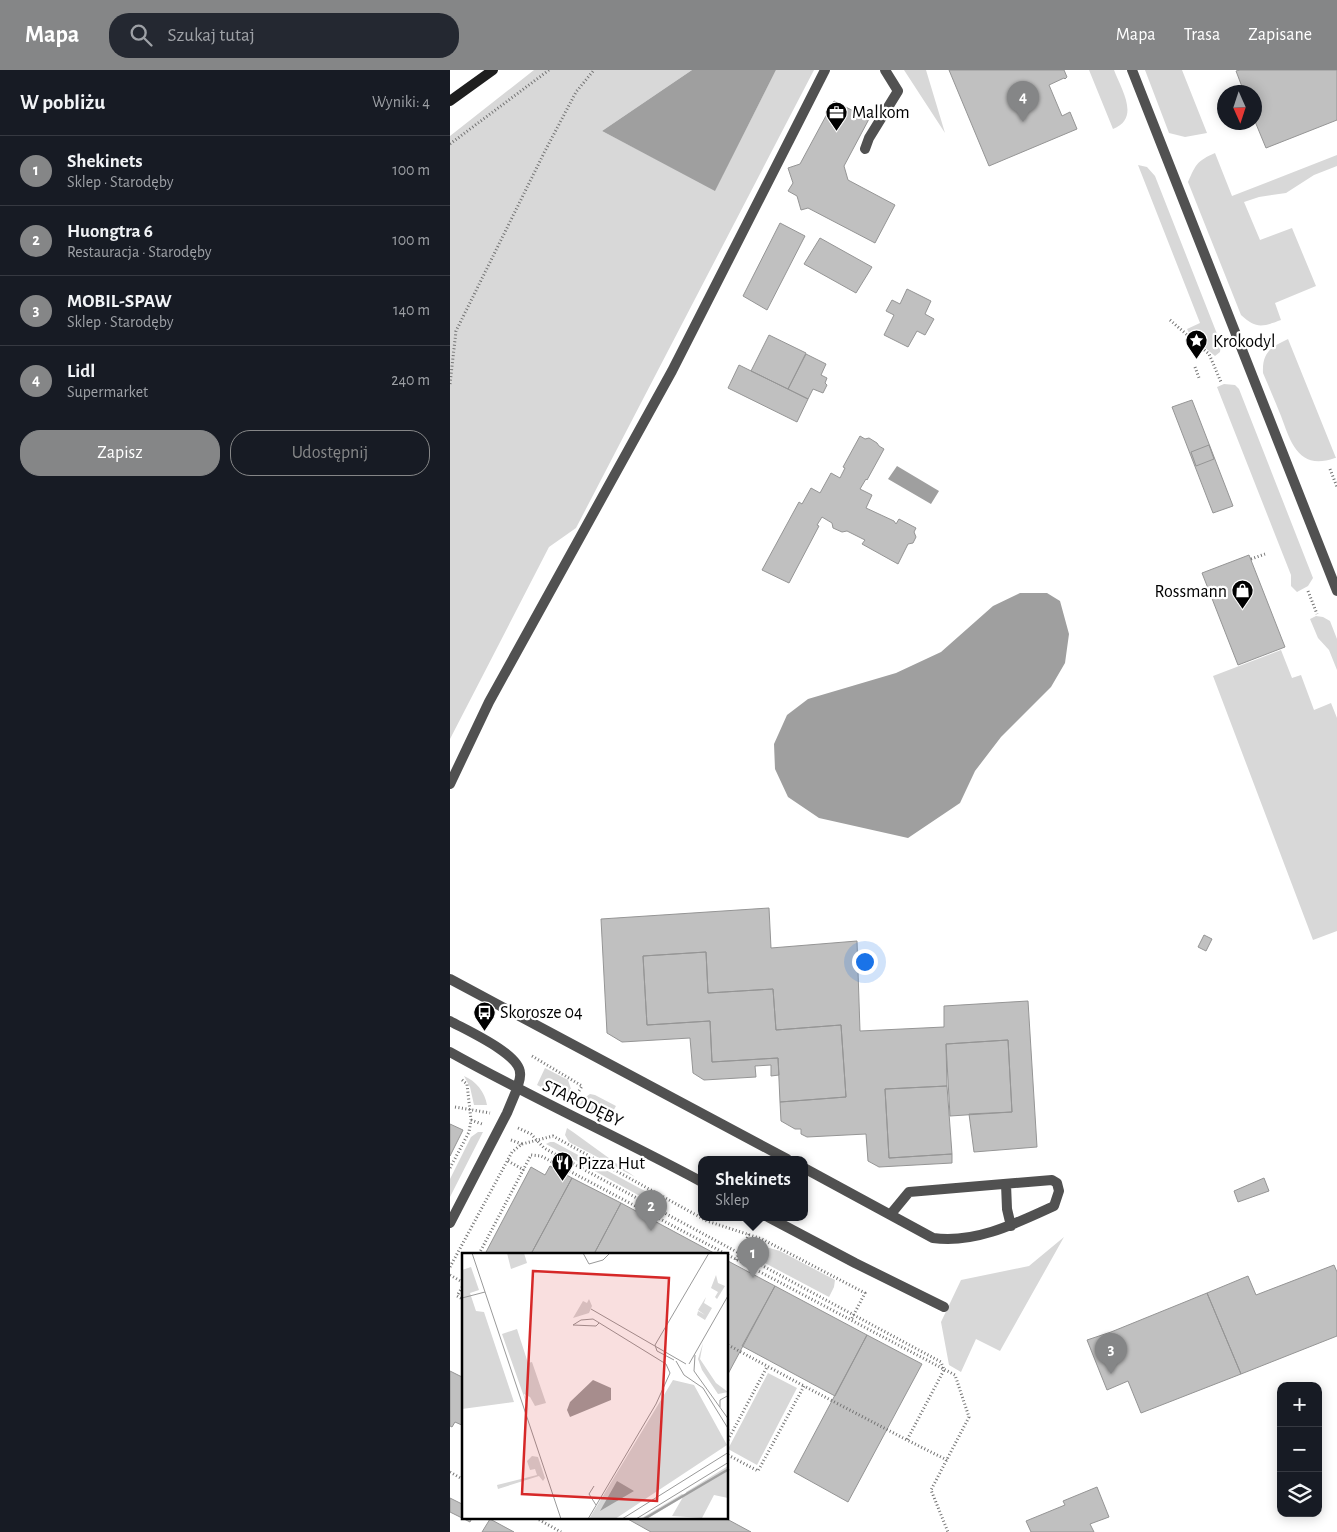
<!DOCTYPE html>
<html lang="pl">
<meta charset="utf-8">
<style>
body{margin:0;font-family:"Alegreya Sans",sans-serif;background:#242831;color:#f1f3f6}
.controls{position:absolute;right:15px;bottom:15px;display:grid;overflow:hidden;border-radius:10px;box-shadow:0 2px 12px #0003}
.controls button{width:45px;height:45px;display:grid;place-items:center;padding:0;border:0;border-bottom:1px solid #363941;background:#171b24;color:#f1f3f6;font:25px sans-serif}
.compass{position:absolute;left:767px;top:15px;width:45px;height:45px;border-radius:50%;background:#171b24;box-shadow:0 2px 12px #0003;rotate:177deg}
.you{position:absolute;left:414px;top:891px;width:18px;height:18px;margin:-12px;border:4px solid #fff;border-radius:50%;background:#1a73e8;box-shadow:0 0 0 8px #1a73e833}
.badge{display:grid;place-items:center;width:32px;height:32px;border-radius:50%;background:#858687;color:#fff;font-size:16px;font-weight:700}
.pin{position:absolute;translate:-50% -41px;filter:drop-shadow(0 1px 2px #0008)}
.pin::after{content:'';position:absolute;top:26px;width:18px;height:15px;background:inherit;clip-path:polygon(0 0,100% 0,50% 100%)}
.popup{position:absolute;left:248px;top:1086px;width:110px;height:65px;box-sizing:border-box;display:grid;place-content:center;border-radius:10px;background:#171b24;filter:drop-shadow(0 1px 4px #0005);font-size:16px;white-space:nowrap;color:#9ea1a6}
.popup b{font-size:19px;color:#f1f3f6}
.popup::after{content:'';position:absolute;left:50%;top:100%;margin-left:-10px;border:10px solid transparent;border-top-color:#171b24}
.list{margin:0;padding:0;list-style:none}
h2{display:flex;justify-content:space-between;align-items:center;height:65px;margin:0;padding:0 20px;font-size:21px}
h2 small{font-size:16px;font-weight:400;color:#9ea1a6}
.list li{display:grid;grid-template-columns:32px 1fr auto;gap:15px;align-items:center;box-sizing:border-box;height:70px;padding:0 20px;border-top:1px solid #363941}
.list b{display:block;font-size:19px;white-space:nowrap}
.list p{margin:0;font-size:16px;white-space:nowrap;color:#9ea1a6}
.list em{font-size:16px;font-style:normal;color:#9ea1a6}
.actions{display:flex;gap:10px;padding:15px 20px}
.actions a{flex:1;padding:11px 0;border:1px solid #858687;border-radius:20px;text-align:center;font-size:18px;color:#858687}
.actions .main{background:#858687;color:#fff}
.icon{flex:none;width:28px;height:28px;fill:none;stroke:currentColor;stroke-width:2;stroke-linecap:round;stroke-linejoin:round}
.map{position:relative;flex:none;width:887px;height:1462px;overflow:hidden}
header{display:flex;align-items:center;gap:30px;box-sizing:border-box;height:70px;padding:0 25px;background:#858687;color:#fff}
header strong{font-size:24px}
nav{display:flex;gap:28px;margin-inline-start:auto;font-size:18px}
.search{width:350px;height:45px;background:#242831;display:flex;align-items:center;gap:12px;box-sizing:border-box;padding:0 18px;border-radius:20px;color:#9ea1a6;font-size:19px}
main{display:flex}
aside{flex:1;background:#171b24}
.map>svg:first-child{display:block}
.green{fill:#d8d8d8}
.water{fill:#9f9f9f}
.building{fill:#c0c0c0;stroke:#959595}
.lines{fill:none;stroke-linecap:round;stroke-linejoin:round}
.path{stroke:#737373;stroke-width:3;stroke-dasharray:1 2.5;stroke-linecap:butt}
.lane{stroke:#515151;stroke-width:10}
.street{stroke:#515151;stroke-width:10}
.secondary{stroke:#1e1e1e;stroke-width:10}
.labels{text-anchor:middle;stroke-width:4.5;stroke-linejoin:round;paint-order:stroke}
.poi-label{font-size:18px;fill:#000;stroke:#fff;text-anchor:start}
.street-label{font-size:18px;fill:#000;stroke:#fff}
.inset-river{fill:none;stroke:#9f9f9f;stroke-width:2.5}
.inset-road{fill:none;stroke:#999;stroke-width:1}
.view{fill:#d62828;fill-opacity:0.15;stroke:#d62828;stroke-width:2.5}
.inset-edge{fill:none;stroke:#000;stroke-width:2.5}
</style>
<header>
<strong>Mapa</strong>
<div class="search"><svg class="icon" aria-label="search" viewBox="0 0 24 24"><circle cx="10" cy="10" r="6"/><path d="M15 15l6 6"/></svg>Szukaj tutaj</div>
<nav><a>Mapa</a><a>Trasa</a><a>Zapisane</a></nav>
</header>
<main>
<aside>
<h2>W pobliżu<small>Wyniki: 4</small></h2>
<ul class="list">
<li><span class="badge">1</span><div><b>Shekinets</b><p>Sklep · Starodęby</p></div><em>100 m</em></li>
<li><span class="badge">2</span><div><b>Huongtra 6</b><p>Restauracja · Starodęby</p></div><em>100 m</em></li>
<li><span class="badge">3</span><div><b>MOBIL-SPAW</b><p>Sklep · Starodęby</p></div><em>140 m</em></li>
<li><span class="badge">4</span><div><b>Lidl</b><p>Supermarket</p></div><em>240 m</em></li>
</ul>
<div class="actions"><a class="main">Zapisz</a><a>Udostępnij</a></div>
</aside>
<div class="map">
<svg width="887" height="1462" viewBox="0 0 887 1462">
<rect width="100%" height="100%" fill="#fff"/>
<path class="green" d="M84,0h158l-90,61 113,59 61,-120h38l-238,458 -27,19 -99,192v-603z
M454,0h22l19,63z
M639,0h25c7,19 27,48 -1,59z
M695,0h37l25,63 -22,4 -16,-4z
M765,83l17,43 105,-41v11l-23,9 -28,18 -27,4 -15,5 16,38 32,-12 24,58 -41,17 6,17c-19,7 -25,9 -40,-5l-53,-133c8,-18 9,-21 27,-29z
M688,95l9,2 8,9 66,168 -1,8 -5,4 -25,-21 -3,-6 13,-6z
M838,269l48,119h-1c-36,13 -44,-15 -54,-42 -6,-15 -12,-29 -18,-43 -1,-21 8,-26 25,-34z
M774,314l11,1 4,4 74,189 -5,8 -11,6 -6,-6v-11l-74,-188z
M866,546l7,1 7,4 7,18v31l-8,-20 -11,-12 -8,-19z
M831,580l11,28 9,-3 13,35 17,-7 6,15v213l-24,9 -100,-264z
M95,998l23,12 3,9 -5,11 -29,-15z
M14,1006c12,5 21,16 23,29h-13l-4,-18z
M140,1024l5,1 21,11 -9,16 -28,-16 4,-7z
M117,1058l6,4 62,45 -66,-35 -4,-7z
M28,1062h5l-33,65v-18l21,-42z
M100,1072h4l102,55 7,5v4l-6,-3 -1,2 -110,-61z
M614,1167l-64,114 -24,-12 -15,33 -12,-7 -8,-43 20,-42 68,-14z
M298,1172l32,9 55,29 -1,7 -5,10 -85,-45z
M318,1303l29,15 -40,77 -29,-16z"/>
<path class="water" d="M242,0h84l-61,121 -113,-60z
M447,396l42,25 -8,13 -43,-25z
M570,523h27l13,8 9,33 -4,29 -14,24 -50,50 -26,34 -15,32 -52,35 -89,-20 -31,-21 -13,-28 -1,-25 13,-29 21,-16 88,-26 45,-21 52,-46z"/>
<path class="building" d="M499,0h115l3,7 -2,2 -1,-1 -15,7 13,31 8,-4 7,17 -88,37z
M790,0h97v50l-71,28 -12,-29v-27h-10l-8,-21z
M384,31l35,18 -25,47 4,14 47,25 -20,38 -67,-35 -7,2 -4,-14 -9,-5 5,-8 -5,-15 12,-4z
M330,153l25,13 -38,74 -24,-14z
M370,168l52,29 -16,26 -52,-29z
M457,219l24,12 -6,13 9,5 -9,16 -8,-4 -9,16 -24,-12 10,-20 -8,-4 6,-11 8,4z
M319,265l37,18 -18,36 -37,-18z
M356,284l20,10 -5,11 6,3 -2,5 2,2 -4,8 -10,-4 -5,10 -20,-10z
M289,295l69,34 -11,23 -69,-34z
M742,330l41,106 -20,7 -41,-106z
M410,366l5,3 4,-1 8,5 2,3 5,3 -17,31 -1,-1 -6,10 12,6 -6,13 28,13 2,3 3,-5 17,9 -2,4 2,5 -3,6 -5,1 -10,20 -36,-20 3,-4 -18,-9 -5,1 -9,-4 -1,-5 -10,-6 -5,8 2,1 -30,57 -27,-13 37,-68 3,2 9,-16 9,5 11,-20 9,5 5,-10 -2,-1z
M759,375l5,14 -18,7 -5,-14z
M799,485l36,92 -47,18 -36,-92z
M319,838l2,40 86,-7 3,90 84,-4v-21l84,-5 9,146 -63,5 -5,-38 43,-2 -4,-72 -62,4 1,42 -62,3 4,69 63,-4v9l-73,4 -11,-6 -2,-27 -59,3 -6,-3v-5h-6l-14,-8 -1,-19 66,-5 -5,-72 -65,5 -3,-41 -65,4 -2,-41 -63,4 4,69 63,-4 2,41 66,-4 1,17 -8,1v-11l-16,1 1,11 -52,3 -11,-7 -3,-35 -68,4 -15,-9 -6,-114z
M754,865l8,4 -6,12 -8,-4z
M256,882l2,41 65,-4 3,41 65,-5 5,72 -66,5 -2,-44 -66,4 -2,-41 -63,4 -4,-69z
M558,970l4,72 -62,4 -4,-72z
M497,1016l5,68 -63,4 -4,-69z
M0,1054l13,6 -13,26z
M100,1096l22,12 -41,76h-46l46,-87 14,8z
M122,1108l49,25 -27,51h-63z
M814,1108l5,13 -31,11 -4,-11z
M171,1133l91,49 4,2h-122z
M278,1191l47,25 -47,88z
M884,1195l3,7v64l-96,38 -34,-81 41,-17 8,19z
M325,1216l92,49 -32,61 -93,-50z
M757,1223l34,81 -100,39 -13,-32 -21,9 -20,-50 24,-8z
M417,1265l55,29 -74,138 -54,-30z
M0,1301l14,7v48l-9,-4 -3,5 -2,-1z
M647,1417l12,30 -19,7 4,8h-63l-5,-11 39,-16 -2,-4z
M0,1428l14,7v13h8l-2,4 -20,-10z
M176,1448h99l26,14h-100z
M40,1449l24,13h-32z"/>
<g class="lines">
<path class="path" d="M0,74l99,-74
M720,250l39,34 12,28
M745,297l4,11
M0,314l6,-53 89,-180 31,-59 18,-22
M880,399l7,18
M801,489l14,-5
M858,521l9,23
M82,986l50,30 -8,13
M5,1037l35,6
M21,1050l11,4
M68,1058l13,6 13,14 397,214 3,8 -37,70 40,20
M61,1070l11,4
M58,1091l16,9
M0,1098l19,-36 2,-12 -4,-36 -6,-5
M29,1184l52,-99 10,1 185,98
M278,1185l227,120 14,42 -38,73 17,42
M286,1190l13,-26
M0,1197l62,-115 10,-8 31,-8 154,85 55,18 103,54 -14,27
M0,1205l14,8
M14,1214l-7,12 7,4
M278,1275l76,41
M278,1370l39,-73
M278,1385l30,16 46,-85 103,54
M0,1402l14,8
M86,1448l25,14"/>
<path class="lane" d="M415,79l4,-11 29,-47 -13,-21
M0,951c16,9 70,33 70,52 1,5 -2,11 -3,16"/>
<path class="street" d="M682,0l205,521
M0,714l39,-82 183,-331 153,-301
M0,909l337,180
M0,982c82,46 168,85 252,130
M354,1098l129,70c42,6 84,-15 121,-32l5,-15 -2,-8 -5,-3 -143,12 -19,23
M556,1114l1,25 4,17
M318,1147l87,46 89,44
M0,1153l57,-110 10,-24"/>
<path class="secondary" d="M0,31l43,-31"/>
</g>
<defs>
<symbol id="office-pin" viewBox="-11 -11 22 30"><path d="M0 17L-7.5 6A9.5 9.5 0 1 1 7.5 6Z" fill="#000" stroke="#fff"/><path d="M-6-3h4V-5.5h4V-3h4V5H-6ZM-1-4.5V-3h2v-1.5ZM-6 0V1H6V0Z" fill="#fff"/></symbol>
<symbol id="sight-pin" viewBox="-11 -11 22 30"><path d="M0 17L-7.5 6A9.5 9.5 0 1 1 7.5 6Z" fill="#000" stroke="#fff"/><path d="M0-6L1.8-2.2L6-1.7L2.9 1.2L3.7 5.4L0 3.3L-3.7 5.4L-2.9 1.2L-6-1.7L-1.8-2.2Z" fill="#fff"/></symbol>
<symbol id="shop-pin" viewBox="-11 -11 22 30"><path d="M0 17L-7.5 6A9.5 9.5 0 1 1 7.5 6Z" fill="#000" stroke="#fff"/><path d="M-5-2.5h2.3a2.7 3.5 0 0 1 5.4 0H5L5.5 6h-11ZM-1.5-2.5h3a1.5 2.3 0 0 0-3 0Z" fill="#fff"/></symbol>
<symbol id="bus-pin" viewBox="-11 -11 22 30"><path d="M0 17L-7.5 6A9.5 9.5 0 1 1 7.5 6Z" fill="#000" stroke="#fff"/><path d="M-5-6H5V4H4V6H2V4H-2V6H-4V4H-5ZM-3.5-4V0h7V-4ZM-3.5 1.2v1.5H-2V1.2ZM2 1.2v1.5H3.5V1.2Z" fill="#fff"/></symbol>
<symbol id="restaurant-pin" viewBox="-11 -11 22 30"><path d="M0 17L-7.5 6A9.5 9.5 0 1 1 7.5 6Z" fill="#000" stroke="#fff"/><path d="M-5-6h1v4h1v-4h1v4h1v-4h1v5L-1.5 .5V6h-2V.5L-5-1ZM5-6V6H3V1.5H1.5Q1.5-4 5-6Z" fill="#fff"/></symbol>
</defs>
<g fill-rule="evenodd">
<use href="#office-pin" x="374" y="30" width="25" height="34"/>
<use href="#sight-pin" x="734" y="258" width="25" height="34"/>
<use href="#shop-pin" x="780" y="508" width="25" height="34"/>
<use href="#bus-pin" x="22" y="930" width="25" height="34"/>
<use href="#restaurant-pin" x="100" y="1080" width="25" height="34"/>
</g>
<g class="labels">
<g class="poi-label">
<text x="402" y="48">Malkom</text>
<text x="763" y="277">Krokodyl</text>
<text x="777" y="527" text-anchor="end">Rossmann</text>
<text x="50" y="948">Skorosze 04</text>
<text x="128" y="1099">Pizza Hut</text>
</g>
<g class="street-label">
<text transform="translate(133 1033) rotate(26)" y="6">STARODĘBY</text>
</g>
</g>
<g transform="translate(12 1183)">
<rect width="266" height="266" fill="#fff"/>
<path d="M45,0h17l3,10 -16,6zM9,14l8,23 -9,3 6,18 8,1 30,90 -52,7v-139zM254,22l2,8 7,3 -8,13 -2,-2 3,-5 -7,-4zM244,44l-2,6 8,5 -7,12 -8,-5 1,-4 7,4 -7,-5zM127,46l3,7 -3,7 -16,5 10,-17 4,2zM55,76l11,34 4,-1 14,41 -11,3 -5,-9 -6,-3 5,17 -27,-77zM241,90l-3,16 16,24 12,9 -10,2 -16,-24 -4,-11zM211,127l21,5 33,60 -112,74h-26zM70,203l6,1 7,21 -2,3 -4,-5 -41,13 -1,-4 40,-10 -2,-6 -5,1 -3,-9zM266,213v32l-14,-3 -12,23 -30,-2 11,-19 -36,22h-7l42,-25 4,2v-4z" fill="#d8d8d8"/>
<path d="M131,127l18,8v12l-41,17 -3,-7 3,-8zM155,228l17,10 -34,20z" fill="#9f9f9f"/>
<path class="inset-river" d="M182,266l85,-50"/>
<path class="inset-road" d="M10,0l89,266M121,0l6,11 14,-4 7,-7M0,45l23,-6M129,56l95,55M193,92l54,-92M193,92l2,6 17,9M214,108l8,14 19,13 26,42M227,111l40,-70M232,118l35,49M232,118l1,-16M258,154v-7l9,-5M132,233l-5,8 7,11M126,266l68,-115 14,-31 -4,-9 -73,-45 -12,1 -8,5 23,1 3,-3M160,266l107,-67M174,266l93,-57"/>
<path class="view" d="M71,18l136,7 -12,223 -135,-7z"/>
<rect width="266" height="266" class="inset-edge"/>
</g>
</svg>
<div class="controls">
<button>+</button>
<button>−</button>
<button><svg class="icon" aria-label="layers" viewBox="0 0 24 24"><path d="M12 4l9 5-9 5-9-5zM3 14l9 5 9-5"/></svg></button>
</div>
<svg class="compass" viewBox="-18 -18 36 36"><path d="M0-13l5 13h-10z" fill="#e53935"/><path d="M0 13l5-13h-10z" fill="#9ea1a6"/></svg>
<div class="you"></div>
<div class="pin badge" style="left:303px;top:1208px">1</div>
<div class="popup"><b>Shekinets</b>Sklep</div>
<div class="pin badge" style="left:201px;top:1161px">2</div>
<div class="pin badge" style="left:661px;top:1304px">3</div>
<div class="pin badge" style="left:573px;top:52px">4</div>
</div>
</main>
